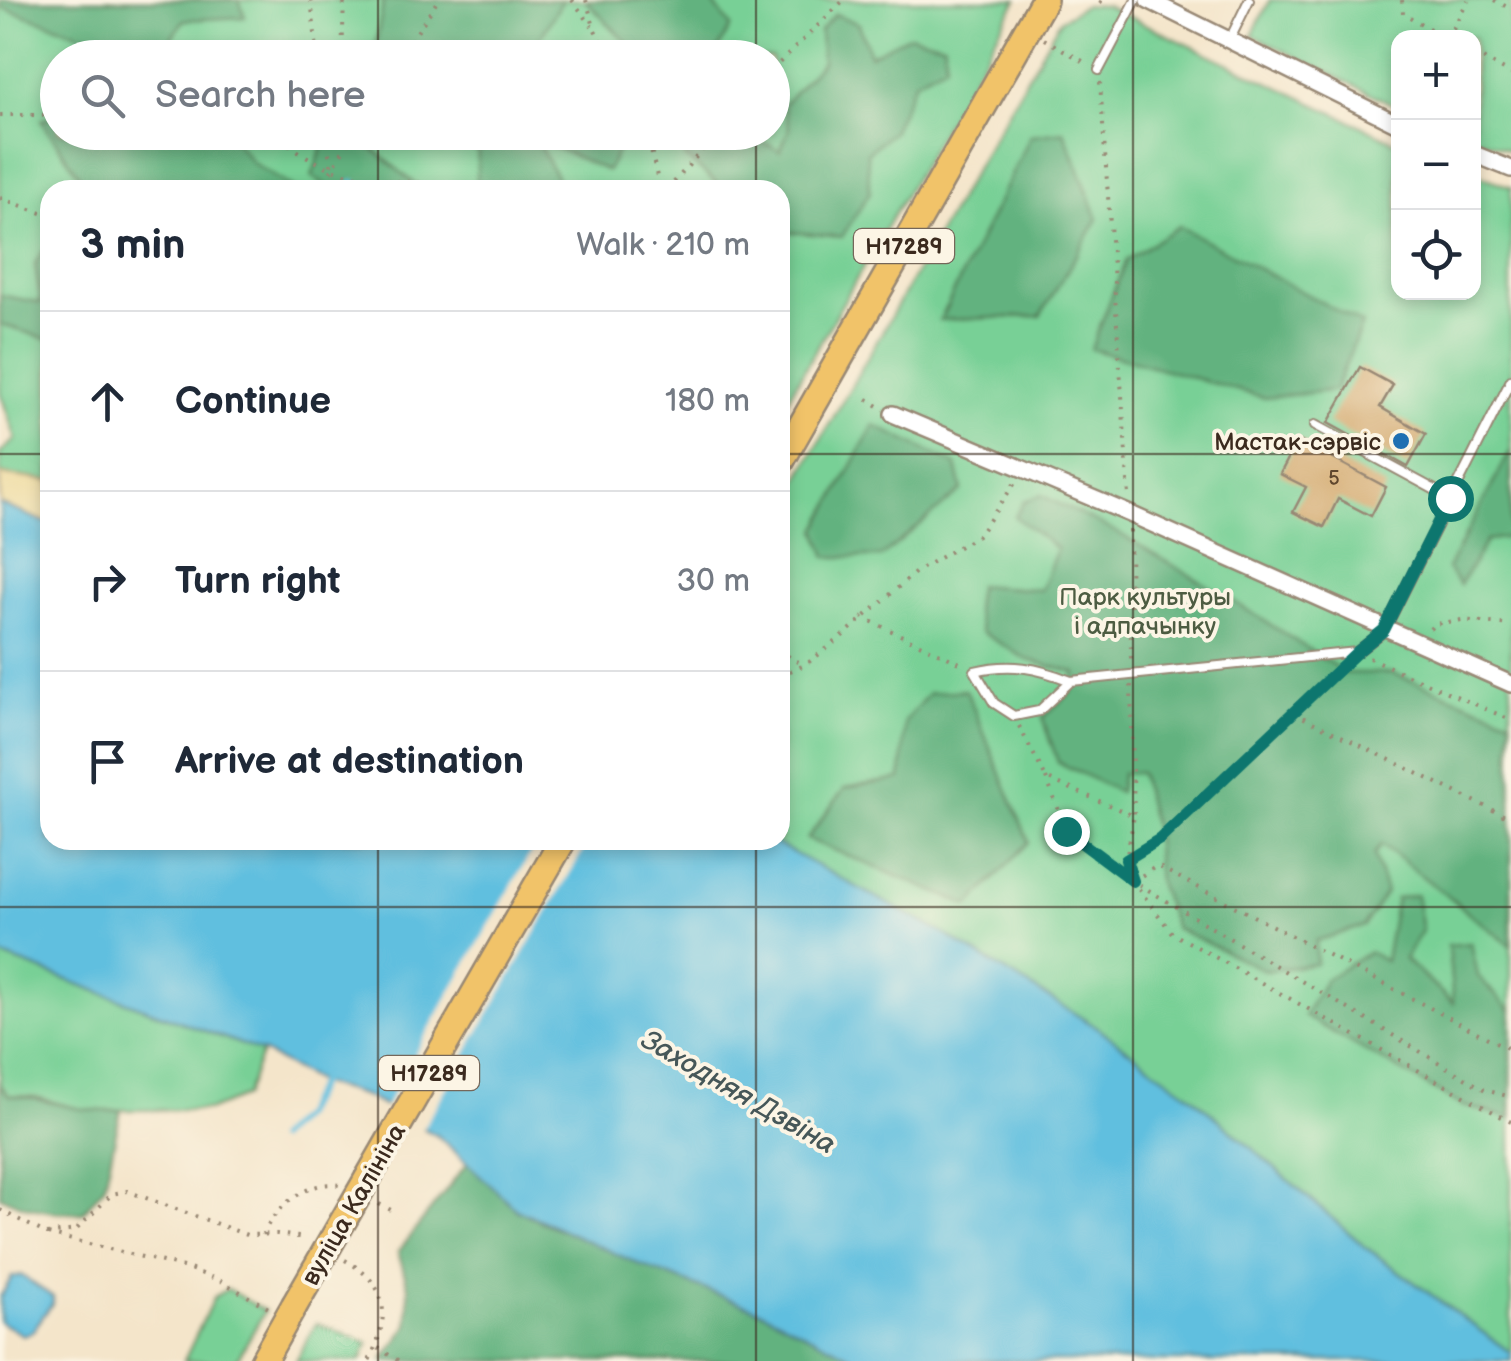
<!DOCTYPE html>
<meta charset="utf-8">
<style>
body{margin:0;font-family:"Balsamiq Sans",sans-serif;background:#f6f6f7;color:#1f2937}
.controls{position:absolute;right:30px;top:30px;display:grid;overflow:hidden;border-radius:20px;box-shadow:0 5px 15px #0003}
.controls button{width:90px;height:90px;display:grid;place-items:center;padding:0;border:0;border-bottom:2px solid #e0e1e3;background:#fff;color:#1f2937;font:50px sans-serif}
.stop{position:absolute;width:30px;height:30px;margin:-22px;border:8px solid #0f766e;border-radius:50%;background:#fff}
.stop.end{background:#0f766e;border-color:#fff;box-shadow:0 2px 10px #0008}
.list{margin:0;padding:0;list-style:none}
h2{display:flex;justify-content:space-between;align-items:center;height:130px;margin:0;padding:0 40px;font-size:42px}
h2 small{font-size:32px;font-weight:400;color:#747a83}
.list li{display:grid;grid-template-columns:65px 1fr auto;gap:30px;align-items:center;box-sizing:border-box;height:180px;padding:0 40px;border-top:2px solid #e0e1e3}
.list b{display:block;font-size:38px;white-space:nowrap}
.list em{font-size:32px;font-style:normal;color:#747a83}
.icon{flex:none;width:55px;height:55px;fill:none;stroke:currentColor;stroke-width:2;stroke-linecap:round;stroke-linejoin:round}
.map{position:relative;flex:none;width:1511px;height:1361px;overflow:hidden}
.search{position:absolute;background:#fff;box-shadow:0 5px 15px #0003;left:40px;top:40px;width:750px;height:110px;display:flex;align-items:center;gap:25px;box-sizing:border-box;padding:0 35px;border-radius:55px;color:#747a83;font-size:38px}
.panel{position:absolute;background:#fff;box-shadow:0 5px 15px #0003;left:40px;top:180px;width:750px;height:670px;border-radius:30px}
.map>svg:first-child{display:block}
.green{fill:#78d096;stroke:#5a7d5a;stroke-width:2.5;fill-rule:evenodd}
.forest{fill:#62b27f;stroke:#4e6e4e;stroke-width:2.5}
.sand{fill:#eeda9e;stroke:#94825e;stroke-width:2.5}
.water{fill:#60bfdf;stroke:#4e747e;stroke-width:2.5}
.pier{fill:#f4e5ca}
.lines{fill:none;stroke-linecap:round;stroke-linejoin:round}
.stream{stroke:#60bfdf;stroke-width:6}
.building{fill:#cd9f5f}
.lane-casing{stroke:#988874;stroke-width:12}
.street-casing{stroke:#988874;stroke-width:20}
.primary-casing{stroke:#988874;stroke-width:30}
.path{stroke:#988874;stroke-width:4;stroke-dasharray:2.5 8;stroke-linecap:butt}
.lane{stroke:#fff;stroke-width:8}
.street{stroke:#fff;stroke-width:15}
.primary{stroke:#f1c369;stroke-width:25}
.primary-bridge-casing{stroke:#988874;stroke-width:30;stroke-linecap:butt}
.primary-bridge{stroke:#f1c369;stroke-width:25}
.route{stroke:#0f766e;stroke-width:12}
.grid{fill:none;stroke:#3b2a1e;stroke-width:2.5;stroke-opacity:0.55}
.poi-dot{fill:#1f6fb2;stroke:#fcf5e5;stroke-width:4}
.labels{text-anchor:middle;stroke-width:8;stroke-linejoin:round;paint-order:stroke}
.number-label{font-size:20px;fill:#60472e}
.shield{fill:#fcf5e5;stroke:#75675a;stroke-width:2.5}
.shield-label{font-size:22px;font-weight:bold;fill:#3b2a1e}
.poi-label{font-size:25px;fill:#3b2a1e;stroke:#fcf5e5;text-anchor:end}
.park-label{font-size:25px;fill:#4d5c42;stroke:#fcf5e5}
.street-label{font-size:25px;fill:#3b2a1e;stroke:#fcf5e5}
.water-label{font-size:28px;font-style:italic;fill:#465758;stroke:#fcf5e5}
</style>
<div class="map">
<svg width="1511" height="1361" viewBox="0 0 1511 1361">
<rect width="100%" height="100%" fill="#fcf5e5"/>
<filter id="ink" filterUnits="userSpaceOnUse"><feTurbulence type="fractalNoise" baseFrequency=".01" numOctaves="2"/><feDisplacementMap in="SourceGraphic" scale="20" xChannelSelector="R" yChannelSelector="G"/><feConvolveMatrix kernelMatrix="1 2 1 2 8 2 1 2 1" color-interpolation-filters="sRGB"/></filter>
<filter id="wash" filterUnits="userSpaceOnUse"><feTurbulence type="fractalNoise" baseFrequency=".0048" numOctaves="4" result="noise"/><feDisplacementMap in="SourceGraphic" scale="40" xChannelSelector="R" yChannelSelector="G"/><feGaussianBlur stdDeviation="2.25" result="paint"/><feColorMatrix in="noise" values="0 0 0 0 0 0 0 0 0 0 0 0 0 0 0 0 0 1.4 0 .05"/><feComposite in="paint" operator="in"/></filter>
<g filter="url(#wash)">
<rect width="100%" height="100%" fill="#f4e5ca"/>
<path class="green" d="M0,0h1017l-237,412v-222h-730v291l-50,-7v-21l16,-14 -16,-47zM58,58h714v74h-714z
M1270,0h241v151l-37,-14v-99h-76v69l-146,-72z
M1085,5l21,1 292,137v149h76v-119l37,14v1166l-147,-107 -171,-149 -424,-257h11v-329l280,-491z
M0,955l262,97 -17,44 -35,14h-89l-28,3 -57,-16 -28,-2 -8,-11z
M227,1289l38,22 -29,50h-52l30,-64z
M316,1323l53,20 -8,18h-65z"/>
<path class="forest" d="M0,0h239l6,17 -61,3 -26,37h-47l1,-13 -112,-37z
M384,0h179l-34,57h-156z
M585,0h125l21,26 -17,31h-73z
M835,14l24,10 11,31 40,-20 34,9 2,20 -31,17 -23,51 -25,21 3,39 -28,45 -52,-5 -10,13v-55h-55l-40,-33 -4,-24c34,-1 70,0 99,18l9,-23 -6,-23 39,-43 -2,-31z
M57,116l1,16 170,1 25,30 43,27h-207l-48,-70z
M1064,131l34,88 -58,97 -100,4 91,-185z
M627,133l-20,38 -71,-32 27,51h-87l2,-38 -21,-19z
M323,146h47l52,44h-89l-21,-14z
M1179,226l183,98 -27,66 -70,8 -174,-49 35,-89z
M50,241v99l-50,-16v-29l41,8 -6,-39z
M874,425l82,40 6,25 -81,67h-54l-10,-27z
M1511,450v87l-24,3 -27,45 -13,-16z
M1041,495l79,39 107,63 119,76h46l119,46v227l-130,-102 -7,11 12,37 -22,34 -48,15v23l-50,7 -91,-43 -17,-46 -4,-53 -14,-56h-18l-3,19 -61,-30 -16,-44 29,-26 5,-19 -48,-13 -47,-28 -6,-23 3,-24 63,5 16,-41 -42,-32 9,-16z
M966,690l63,152 -60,64 -162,-67 38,-51 56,-9 4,-58 24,-28z
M1416,895l6,36 -18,28 49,44 -5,-58 23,-2 7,33 33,35v107l-48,-12 -159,-90 21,-36 44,-28 16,9 11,-63z
M0,1084l8,11c41,3 72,20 113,15l-16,75 -22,28c-28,1 -58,-4 -83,-17z
M469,1161l47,48 26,13 219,89 99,50h-477l25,-36v-38l-10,-35z"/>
<path class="sand" d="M0,474l50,7v43l-50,-20z"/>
<path class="water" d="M0,504l50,20v316h719l172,92 154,94 98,71 171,149 147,107v8h-651l-99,-50 -125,-48 -120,-54 -77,-72 -74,-41 -45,-13 -58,-31 -262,-97z
M21,1275l32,22v5l-21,30 -9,3 -23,-13v-25l12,-20z"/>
<path class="pier" d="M538,840h51l-168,292 -39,-21z"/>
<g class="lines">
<path class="stream" d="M353,182l8,8
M277,1139l25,-24 21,-39"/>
</g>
<g id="blocks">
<path class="building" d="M1360,367l33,18 -13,22 46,27 -18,33 -80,-44z
M1298,440l88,47 -15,29 -33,-17 -14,28 -31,-15 13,-25 -26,-13z"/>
</g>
</g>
<g filter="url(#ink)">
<use href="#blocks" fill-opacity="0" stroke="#988874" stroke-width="2.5"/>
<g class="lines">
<defs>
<path id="lane" d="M1229,41l20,-41
M1099,70l37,-70
M1315,425l135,73
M1071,681l-32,30 -25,5 -20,-13 -19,-32c36,-9 63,-3 96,10l286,-29 27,-21 127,-251"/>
<path id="street" d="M1148,0l250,124
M1474,154l37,15
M893,414l237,100 381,170"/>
<path id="primary" d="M780,463l264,-463
M263,1361l31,-55"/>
</defs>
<use href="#lane" class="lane-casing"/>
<use href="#street" class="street-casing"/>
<use href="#primary" class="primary-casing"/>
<path class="path" d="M311,0l7,58
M572,0l20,26
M586,0l9,30 15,28
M1402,0l1,13 42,25
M1494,0l17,9
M1100,3l2,-3
M1448,38l20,-38
M1044,39l44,25
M1474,53l37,21
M342,58l2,-58
M400,58l38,-58
M772,70l72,-70
M1100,82l29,414
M0,115h58
M272,132c18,14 40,30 61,37 43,17 114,11 164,21
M325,132l7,37
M344,132v16
M647,132l13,58
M320,190l34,-58
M667,190l51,-58
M0,198l50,18
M780,349l8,5
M867,399l13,8
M1130,530l1,131
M862,617l100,47
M1430,629l4,-5 28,-4 49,5
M780,648l11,11 14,6
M1369,658l142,62
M780,675l25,-10 33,-25 79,-69 62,-36 36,-52
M1131,685l3,131
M1294,713l217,106
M1019,726l27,52 88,38 -8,44 7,21 39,52 339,189
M1046,778l21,53 66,50 352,209 26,7
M1126,860l34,-21 182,-172
M1133,881l24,-15 354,184
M379,1204l18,9
M0,1210l47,24 29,-4 36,-36 15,-3 120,44 30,-1 29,4
M48,1234l139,34 34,13 49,28
M263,1235c10,-26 45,-56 76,-50
M345,1260c46,26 45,57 24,101
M378,1348l21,13"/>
<use href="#lane" class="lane"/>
<use href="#street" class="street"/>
<use href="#primary" class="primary"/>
<defs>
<path id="primary-bridge" d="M294,1306l269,-466"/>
</defs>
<use href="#primary-bridge" class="primary-bridge-casing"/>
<use href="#primary-bridge" class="primary-bridge"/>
</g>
</g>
<g class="lines" filter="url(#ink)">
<path class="route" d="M1066,831l67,50 -7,-21 34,-21 197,-187 27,-22 66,-132"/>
</g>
<path class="grid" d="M378,0v58M756,0v58M1133,0v1361M378,132v58M756,132v58M0,454h50M780,454h731M378,840v521M756,840v521M0,907h1511"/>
<circle class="poi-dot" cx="1401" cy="441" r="10"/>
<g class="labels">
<g class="number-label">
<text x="1334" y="485">5</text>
</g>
<g class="shield">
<rect x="854" y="229" width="100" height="34" rx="8"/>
<rect x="379" y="1056" width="100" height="34" rx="8"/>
</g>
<g class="shield-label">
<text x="904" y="254">Н17289</text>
<text x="429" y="1081">Н17289</text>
</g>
<g class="poi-label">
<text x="1381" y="450">Мастак-сэрвіс</text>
</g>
<g class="park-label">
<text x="1145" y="605">Парк культуры<tspan x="1145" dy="29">і адпачынку</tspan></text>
</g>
<g class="street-label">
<text transform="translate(353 1204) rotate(-60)" y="9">вуліца Калініна</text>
</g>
<g class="water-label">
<text transform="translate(739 1091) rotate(30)" y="10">Заходняя Дзвіна</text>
</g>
</g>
</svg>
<div class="controls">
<button>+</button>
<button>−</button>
<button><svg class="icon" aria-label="locate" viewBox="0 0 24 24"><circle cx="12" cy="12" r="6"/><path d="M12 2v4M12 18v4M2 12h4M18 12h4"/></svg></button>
</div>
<div class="stop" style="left:1450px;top:498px"></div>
<div class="stop end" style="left:1066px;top:831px"></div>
<div class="search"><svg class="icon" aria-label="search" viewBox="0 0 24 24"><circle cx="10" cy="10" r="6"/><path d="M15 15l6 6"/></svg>Search here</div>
<section class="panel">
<h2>3 min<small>Walk · 210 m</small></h2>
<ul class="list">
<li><svg class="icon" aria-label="ahead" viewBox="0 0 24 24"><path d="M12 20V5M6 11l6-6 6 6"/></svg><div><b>Continue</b></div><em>180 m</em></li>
<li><svg class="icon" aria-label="right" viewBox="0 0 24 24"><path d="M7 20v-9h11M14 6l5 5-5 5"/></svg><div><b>Turn right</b></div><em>30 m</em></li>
<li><svg class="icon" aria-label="arrive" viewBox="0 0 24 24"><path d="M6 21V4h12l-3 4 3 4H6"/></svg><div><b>Arrive at destination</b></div></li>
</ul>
</section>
</div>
